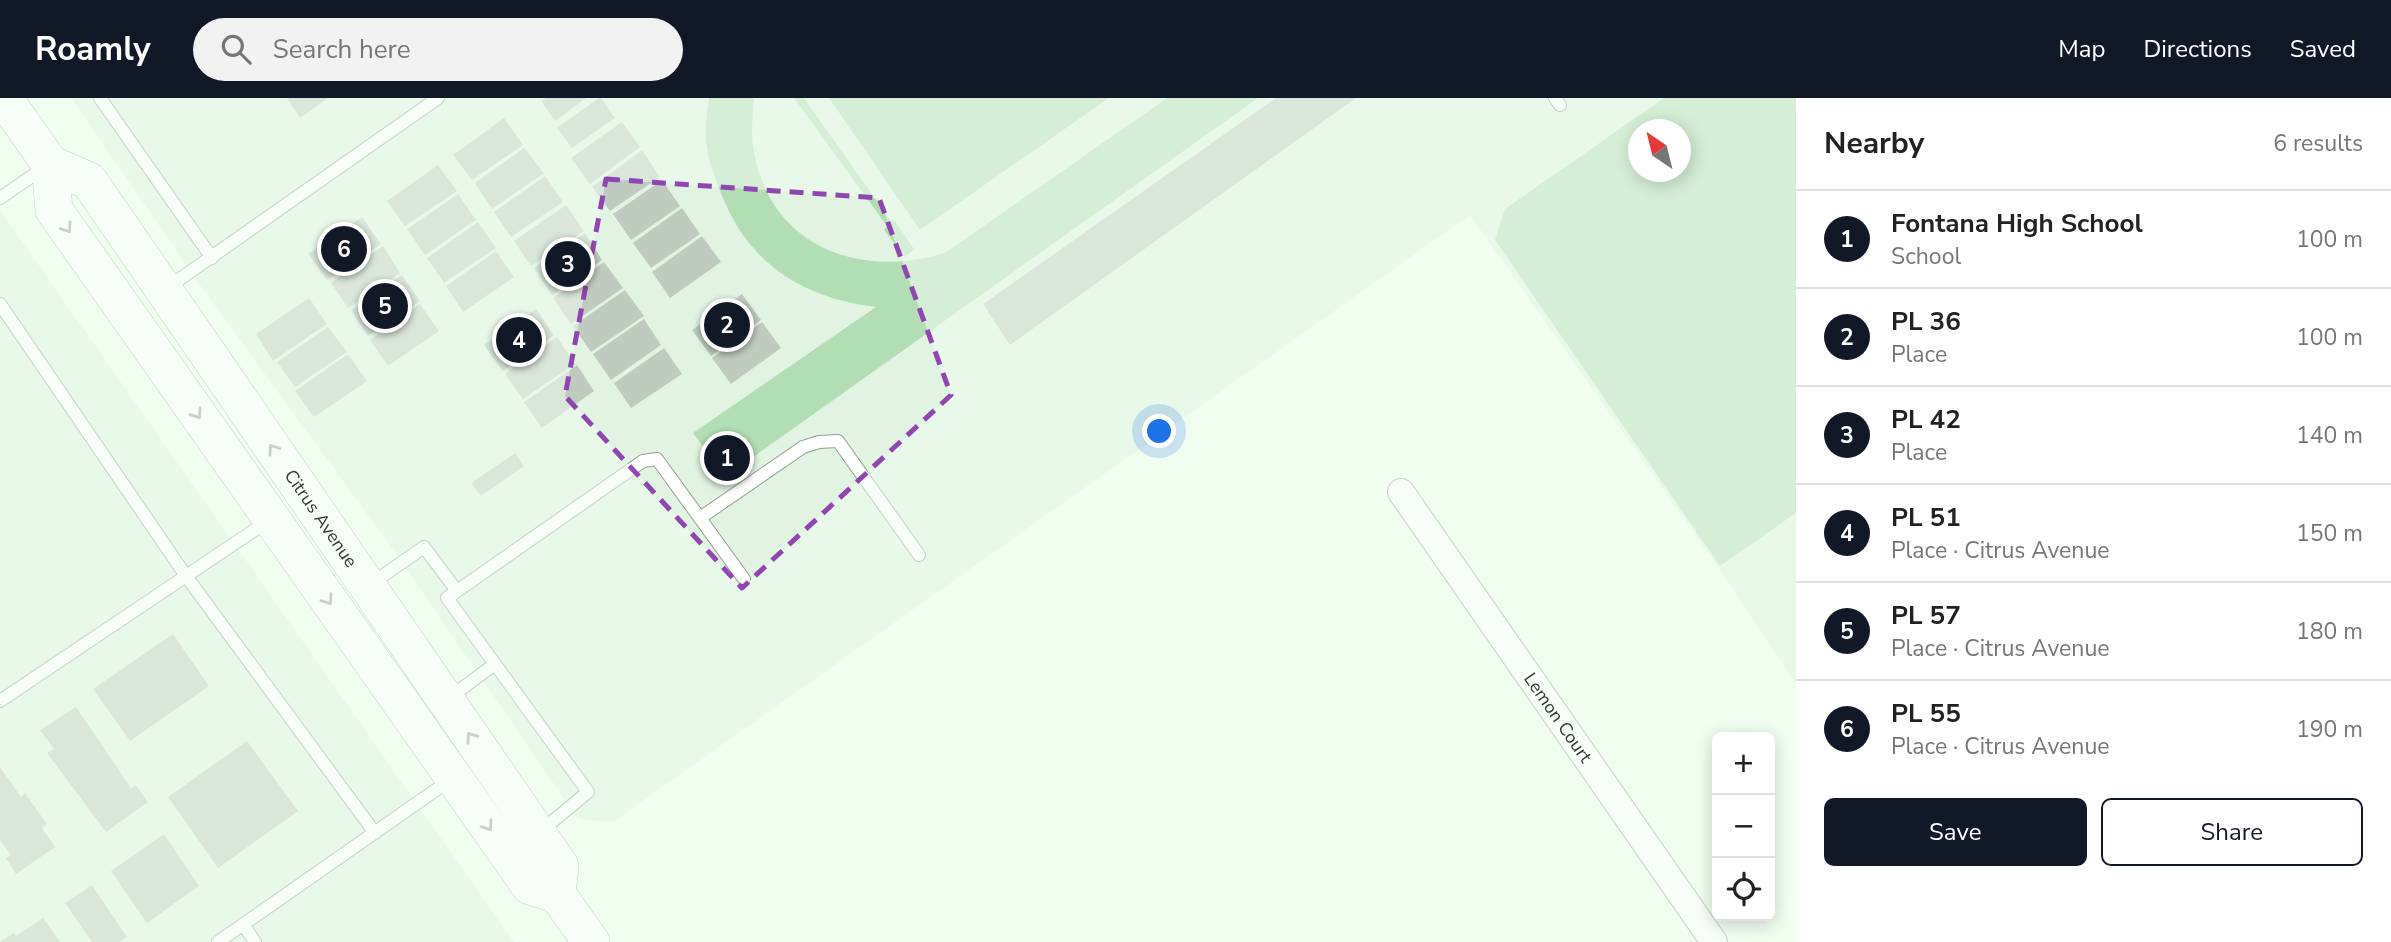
<!DOCTYPE html>
<meta charset="utf-8">
<style>
body{margin:0;font-family:"Nunito Sans",sans-serif;background:#f2f2f2;color:#222}
.controls{position:absolute;right:21px;bottom:21px;display:grid;overflow:hidden;border-radius:10px;box-shadow:0 4px 18px #0003}
.controls button{width:63px;height:63px;display:grid;place-items:center;padding:0;border:0;border-bottom:2px solid #e0e0e0;background:#fff;color:#222;font:35px sans-serif}
.compass{position:absolute;left:1628px;top:21px;width:63px;height:63px;border-radius:50%;background:#fff;box-shadow:0 4px 18px #0003;rotate:325deg}
.you{position:absolute;left:1160px;top:334px;width:24px;height:24px;margin:-18px;border:5px solid #fff;border-radius:50%;background:#1a73e8;box-shadow:0 0 0 10px #1a73e833}
.badge{display:grid;place-items:center;width:46px;height:46px;border-radius:50%;background:#111827;color:#fff;font-size:23px;font-weight:700}
.pin{position:absolute;translate:-50% -50%;border:4px solid #fff;box-shadow:0 2px 7px #0006}
.list{margin:0;padding:0;list-style:none}
h2{display:flex;justify-content:space-between;align-items:center;height:91px;margin:0;padding:0 28px;font-size:30px}
h2 small{font-size:23px;font-weight:400;color:#767676}
.list li{display:grid;grid-template-columns:46px 1fr auto;gap:21px;align-items:center;box-sizing:border-box;height:98px;padding:0 28px;border-top:2px solid #e0e0e0}
.list b{display:block;font-size:26px;white-space:nowrap}
.list p{margin:0;font-size:23px;white-space:nowrap;color:#767676}
.list em{font-size:23px;font-style:normal;color:#767676}
.actions{display:flex;gap:14px;padding:21px 28px}
.actions a{flex:1;padding:16px 0;border:2px solid #111827;border-radius:10px;text-align:center;font-size:24px;color:#111827}
.actions .main{background:#111827;color:#fff}
.icon{flex:none;width:38px;height:38px;fill:none;stroke:currentColor;stroke-width:2;stroke-linecap:round;stroke-linejoin:round}
.map{position:relative;flex:none;width:1796px;height:844px;overflow:hidden}
header{display:flex;align-items:center;gap:42px;box-sizing:border-box;height:98px;padding:0 35px;background:#111827;color:#fff}
header strong{font-size:33px}
nav{display:flex;gap:38px;margin-inline-start:auto;font-size:24px}
.search{width:490px;height:63px;background:#f2f2f2;display:flex;align-items:center;gap:18px;box-sizing:border-box;padding:0 24px;border-radius:38px;color:#767676;font-size:26px}
main{display:flex}
aside{flex:1;background:#fff}
.map>svg:first-child{display:block}
.built{fill:#e0f4e1;fill-rule:evenodd}
.green{fill:#b1deb3;fill-rule:evenodd}
.building{fill:#becbbe}
.lines{fill:none;stroke-linecap:round;stroke-linejoin:round}
.service-casing{stroke:#929e92;stroke-width:14}
.minor-casing{stroke:#929e92;stroke-width:28}
.secondary-casing{stroke:#929e92;stroke-width:38}
.service{stroke:#fff;stroke-width:12}
.minor{stroke:#fff;stroke-width:26}
.secondary{stroke:#fff;stroke-width:37}
.oneway{stroke:#9a9c9a}
.marked{fill:none;stroke:#9344b4;stroke-width:5;stroke-dasharray:14 9;stroke-linejoin:round}
.labels{text-anchor:middle;stroke-width:6;stroke-linejoin:round;paint-order:stroke}
.street-label{font-size:18px;fill:#343934;stroke:#fff}
</style>
<header>
<strong>Roamly</strong>
<div class="search"><svg class="icon" aria-label="search" viewBox="0 0 24 24"><circle cx="10" cy="10" r="6"/><path d="M15 15l6 6"/></svg>Search here</div>
<nav><a>Map</a><a>Directions</a><a>Saved</a></nav>
</header>
<main>
<div class="map">
<svg width="1796" height="844" viewBox="0 0 1796 844">
<rect width="100%" height="100%" fill="#f0fef0"/>
<path class="built" d="M71,0h1725v585l-79,-117 -247,-351 -857,607 -35,-3 -184,-268 -192,-263zM1638,32h42v42h-42z
M0,112l514,732h-514z"/>
<path class="green" d="M709,0h45c-1,16 -3,32 -1,48 14,99 105,134 192,107l222,-155h91l-533,379 -32,-44 183,-126c-73,-9 -128,-43 -155,-114 -7,-18 -15,-38 -15,-57 -1,-13 2,-26 3,-38z
M794,0h10l87,123 3,-1 20,29 -9,8 -21,-27 3,-4z
M829,0h280l-189,132z
M1664,0h132v415l-76,53 -225,-326 10,-31zM1638,32h42v42h-42z"/>
<path class="building" d="M287,0h41l-28,20z
M546,0h40l-31,23 -14,-20z
M599,0h2l14,20 -43,30 -15,-20z
M1276,0h80l-346,247 -27,-41z
M504,20l19,27 -51,35 -19,-25z
M622,24l18,25 -50,37 -19,-26z
M524,50l20,25 -52,36 -17,-26z
M642,52l18,27 -50,34 -18,-24z
M438,67l19,26 -52,35 -18,-25z
M545,78l18,26 -52,35 -17,-25z
M662,82l18,26 -49,34 -18,-26z
M458,96l18,26 -51,35 -18,-26z
M566,107l18,26 -53,35 -17,-25z
M682,110l18,26 -49,34 -18,-25z
M362,119l19,27 -54,36 -19,-26z
M478,124l18,26 -52,35 -17,-25z
M585,135l17,27 -50,35 -18,-27z
M702,138l19,26 -51,36 -18,-26z
M383,148l17,27 -52,35 -17,-25z
M496,153l18,26 -51,35 -17,-26z
M604,164l19,26 -52,36 -18,-26z
M402,177l18,26 -52,35 -17,-26z
M625,192l19,26 -53,36 -18,-26z
M742,196l19,26 -50,36 -19,-26z
M309,200l18,26 -54,37 -17,-27z
M420,206l19,27 -51,35 -18,-26z
M536,211l18,26 -51,36 -19,-26z
M644,221l17,26 -50,35 -18,-26z
M762,224l19,26 -50,36 -19,-26z
M328,229l19,25 -52,35 -18,-25z
M557,239l18,27 -52,35 -18,-25z
M664,250l18,26 -51,34 -17,-25z
M348,256l19,27 -53,36 -19,-26z
M577,267l17,26 -52,37 -18,-26z
M515,355l9,13 -43,30 -10,-13z
M173,536l36,52 -79,55 -37,-52z
M76,609l55,81 5,-3 12,17 -42,30 -59,-79 7,-4 -14,-19z
M247,643l51,70 -80,57 -50,-71z
M0,669l21,30 4,-4 22,31 -5,4 13,19 -39,27 -10,-16 5,-3 -11,-15z
M164,736l35,52 -52,37 -36,-52z
M92,787l35,52 -7,5h-28l-27,-39z
M43,820l17,24h-60l14,-9 2,3z"/>
<g class="lines">
<defs>
<path id="service" d="M100,0l112,160
M1555,0l5,7
M0,100l44,-30
M167,190l271,-190
M0,206l186,272 189,257
M700,420l103,-71 16,-5 19,-1 81,114
M371,486l53,-37 33,44
M449,600l46,-34
M0,603l268,-180
M541,733l47,-39 -141,-194 196,-137 14,-2 87,120
M243,826l12,18
M218,844l232,-162"/>
<g id="minor">
<path id="s1" d="M1401,394l313,450"/>
</g>
<g id="secondary">
<path d="M4,0l46,66 4,46 476,676 27,8 34,48"/>
<path id="s2" d="M50,66l39,17 471,685 -3,28"/>
</g>
</defs>
<use href="#service" class="service-casing"/>
<use href="#minor" class="minor-casing"/>
<use href="#secondary" class="secondary-casing"/>
<use href="#service" class="service"/>
<use href="#minor" class="minor"/>
<use href="#secondary" class="secondary"/>
</g>
<defs><path id="oneway-chevron" d="M-2-3.5L2.5 0L-2 3.5" fill="none" stroke-width="1.6" stroke-linecap="round" stroke-linejoin="round" transform="scale(1.75)"/></defs>
<g class="oneway">
<use href="#oneway-chevron" transform="translate(67 130) rotate(55)"/>
<use href="#oneway-chevron" transform="translate(197 316) rotate(55)"/>
<use href="#oneway-chevron" transform="translate(273 351) rotate(-124)"/>
<use href="#oneway-chevron" transform="translate(328 502) rotate(55)"/>
<use href="#oneway-chevron" transform="translate(471 639) rotate(-125)"/>
<use href="#oneway-chevron" transform="translate(488 728) rotate(55)"/>
</g>
<path d="M0 0H1796V844H0ZM606,81l273,19 72,197 -209,193 -177,-192z" fill="#f0fef0" fill-opacity=".55" fill-rule="evenodd"/>
<path class="marked" d="M606,81l273,19 72,197 -209,193 -177,-192z"/>
<g class="labels">
<g class="street-label">
<text dy="6" stroke="none"><textPath href="#s2" startOffset="452">Citrus Avenue</textPath></text>
<text dy="6" stroke="none"><textPath href="#s1" startOffset="275">Lemon Court</textPath></text>
</g>
</g>
</svg>
<div class="controls">
<button>+</button>
<button>−</button>
<button><svg class="icon" aria-label="locate" viewBox="0 0 24 24"><circle cx="12" cy="12" r="6"/><path d="M12 2v4M12 18v4M2 12h4M18 12h4"/></svg></button>
</div>
<svg class="compass" viewBox="-18 -18 36 36"><path d="M0-13l5 13h-10z" fill="#e53935"/><path d="M0 13l5-13h-10z" fill="#767676"/></svg>
<div class="you"></div>
<div class="pin badge" style="left:727px;top:360px">1</div>
<div class="pin badge" style="left:727px;top:227px">2</div>
<div class="pin badge" style="left:568px;top:166px">3</div>
<div class="pin badge" style="left:519px;top:242px">4</div>
<div class="pin badge" style="left:385px;top:208px">5</div>
<div class="pin badge" style="left:344px;top:151px">6</div>
</div>
<aside>
<h2>Nearby<small>6 results</small></h2>
<ul class="list">
<li><span class="badge">1</span><div><b>Fontana High School</b><p>School</p></div><em>100 m</em></li>
<li><span class="badge">2</span><div><b>PL 36</b><p>Place</p></div><em>100 m</em></li>
<li><span class="badge">3</span><div><b>PL 42</b><p>Place</p></div><em>140 m</em></li>
<li><span class="badge">4</span><div><b>PL 51</b><p>Place · Citrus Avenue</p></div><em>150 m</em></li>
<li><span class="badge">5</span><div><b>PL 57</b><p>Place · Citrus Avenue</p></div><em>180 m</em></li>
<li><span class="badge">6</span><div><b>PL 55</b><p>Place · Citrus Avenue</p></div><em>190 m</em></li>
</ul>
<div class="actions"><a class="main">Save</a><a>Share</a></div>
</aside>
</main>
